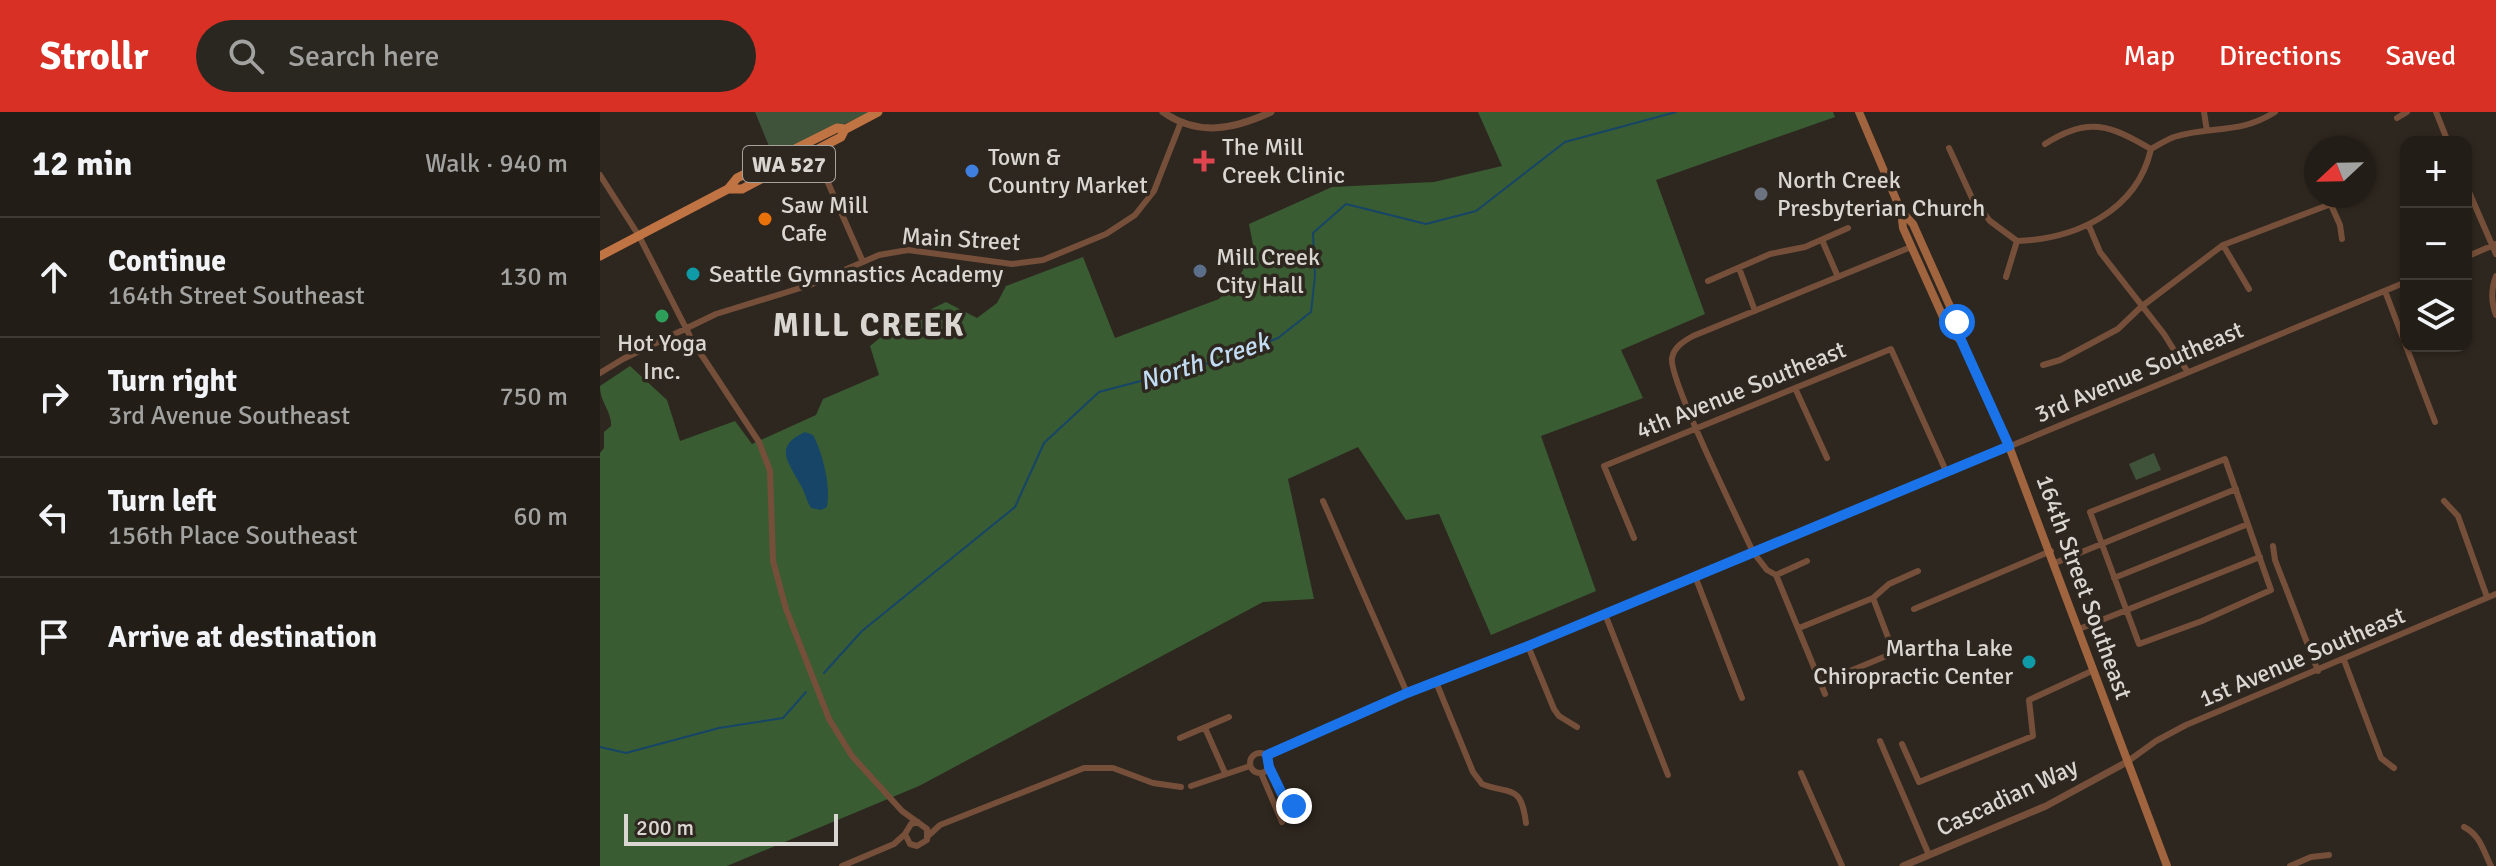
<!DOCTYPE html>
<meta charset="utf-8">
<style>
body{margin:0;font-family:Signika,sans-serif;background:#2a2620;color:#f1f3f6}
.controls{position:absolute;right:24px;top:24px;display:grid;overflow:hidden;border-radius:16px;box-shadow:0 2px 6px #0004}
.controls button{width:72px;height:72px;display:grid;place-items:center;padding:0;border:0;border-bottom:2px solid #3f3b36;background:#221d17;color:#f1f3f6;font:40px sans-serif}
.compass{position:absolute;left:1704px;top:24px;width:72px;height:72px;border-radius:50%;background:#221d17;box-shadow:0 2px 6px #0004;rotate:248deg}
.scale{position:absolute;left:24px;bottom:20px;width:214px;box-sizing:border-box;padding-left:8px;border:4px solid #dad6d1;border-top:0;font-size:22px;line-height:28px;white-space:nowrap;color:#dad6d1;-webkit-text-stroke:6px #2e271f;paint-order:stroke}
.stop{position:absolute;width:24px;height:24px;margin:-18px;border:6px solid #1a73e8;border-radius:50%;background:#fff}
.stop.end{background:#1a73e8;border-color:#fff;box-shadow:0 2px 8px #0008}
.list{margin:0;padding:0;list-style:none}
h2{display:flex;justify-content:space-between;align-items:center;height:104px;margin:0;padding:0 32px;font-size:34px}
h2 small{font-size:26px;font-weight:400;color:#a2a2a1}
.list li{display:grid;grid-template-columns:52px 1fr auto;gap:24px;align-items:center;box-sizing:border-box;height:120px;padding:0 32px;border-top:2px solid #3f3b36}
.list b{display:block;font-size:30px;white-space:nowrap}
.list p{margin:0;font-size:26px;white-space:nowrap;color:#a2a2a1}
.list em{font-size:26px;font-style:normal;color:#a2a2a1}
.icon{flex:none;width:44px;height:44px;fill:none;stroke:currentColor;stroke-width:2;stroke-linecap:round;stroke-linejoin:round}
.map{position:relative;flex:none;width:1896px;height:754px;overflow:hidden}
header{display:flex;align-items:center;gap:48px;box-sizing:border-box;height:112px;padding:0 40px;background:#d93025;color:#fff}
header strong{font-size:38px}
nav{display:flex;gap:44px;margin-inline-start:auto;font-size:28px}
.search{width:560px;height:72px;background:#2a2620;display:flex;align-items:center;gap:20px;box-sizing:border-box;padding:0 28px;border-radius:44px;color:#a2a2a1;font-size:30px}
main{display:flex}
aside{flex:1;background:#221d17}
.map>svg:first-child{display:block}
.green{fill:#3f533b}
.forest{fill:#3a5c33}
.water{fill:#164567}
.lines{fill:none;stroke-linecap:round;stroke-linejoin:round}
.stream{stroke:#164567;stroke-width:2}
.minor{stroke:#754f39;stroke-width:6}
.tertiary{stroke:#754f39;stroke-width:7}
.secondary{stroke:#a0643f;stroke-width:8}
.primary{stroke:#c07343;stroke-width:9}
.route{stroke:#1a73e8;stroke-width:10}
.health-dot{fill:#e0444e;stroke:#2e271f;stroke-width:3}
.shop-dot{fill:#3f7fe0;stroke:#2e271f;stroke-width:3}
.worship-dot{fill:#6b7280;stroke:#2e271f;stroke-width:3}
.food-dot{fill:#e8710a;stroke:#2e271f;stroke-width:3}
.service-dot{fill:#5c6f8a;stroke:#2e271f;stroke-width:3}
.culture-dot{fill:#0f9aa8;stroke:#2e271f;stroke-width:3}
.leisure-dot{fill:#2e9e5b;stroke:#2e271f;stroke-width:3}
.labels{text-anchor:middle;stroke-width:7;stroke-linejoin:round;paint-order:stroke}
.shield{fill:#2e271f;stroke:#a6a29c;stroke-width:2}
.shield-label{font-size:22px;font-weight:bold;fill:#dad6d1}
.poi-label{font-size:24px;fill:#dad6d1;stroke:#2e271f;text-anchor:start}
.street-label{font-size:24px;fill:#dad6d1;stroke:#2e271f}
.water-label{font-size:26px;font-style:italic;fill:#c2ddf3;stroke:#2e271f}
.district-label{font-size:32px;font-weight:bold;letter-spacing:2px;fill:#dad6d1;stroke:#2e271f}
</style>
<header>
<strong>Strollr</strong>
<div class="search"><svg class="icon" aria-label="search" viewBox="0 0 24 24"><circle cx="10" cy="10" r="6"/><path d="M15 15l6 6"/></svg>Search here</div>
<nav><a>Map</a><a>Directions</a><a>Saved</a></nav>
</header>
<main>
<aside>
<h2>12 min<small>Walk · 940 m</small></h2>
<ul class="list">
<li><svg class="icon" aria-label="ahead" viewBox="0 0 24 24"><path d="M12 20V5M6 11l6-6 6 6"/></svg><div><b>Continue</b><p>164th Street Southeast</p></div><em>130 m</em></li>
<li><svg class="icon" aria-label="right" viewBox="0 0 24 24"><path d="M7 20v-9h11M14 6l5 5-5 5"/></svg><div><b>Turn right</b><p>3rd Avenue Southeast</p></div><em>750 m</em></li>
<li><svg class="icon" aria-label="left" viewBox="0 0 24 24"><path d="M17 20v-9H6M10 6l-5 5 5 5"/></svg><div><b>Turn left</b><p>156th Place Southeast</p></div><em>60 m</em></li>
<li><svg class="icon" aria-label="arrive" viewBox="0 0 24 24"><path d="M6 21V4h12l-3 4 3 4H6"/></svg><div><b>Arrive at destination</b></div></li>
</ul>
</aside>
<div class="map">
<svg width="1896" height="754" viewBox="0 0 1896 754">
<rect width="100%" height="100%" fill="#2e271f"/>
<path class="green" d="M155,0h116l-98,44z
M1554,341l7,17 -25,10 -7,-16z"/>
<path class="forest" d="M878,0h355l2,5 -179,63 49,134 -84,36 22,48 -102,38 55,155 -105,44 -52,-121 -33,6 -48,-73 -70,32 26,120 -51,3 -344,184 -192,80h-127v-413l4,-5v-16l7,-6c1,-15 -11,-23 -11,-40l30,-20 37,34 13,41 55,-20 17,23 64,-29 7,-16 56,-24 -9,-29 22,-18 54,-26 31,16 20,-15 9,-17 77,-29 32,81 104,-39 20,-22 15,-27 -5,-26 83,-37 102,-5 68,-16z"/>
<path class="water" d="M205,320l8,3c10,19 18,51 14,72l-6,3 -10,-2c-5,-8 -6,-16 -11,-24 -13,-24 -26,-38 5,-52z"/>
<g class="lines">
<path class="stream" d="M224,561l38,-42 153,-124 29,-64 55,-51 129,-34 50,-20 33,-26 4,-36 -2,-43 33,-29 80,20 50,-13 89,-69 111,-30
M0,635l26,6 93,-25 64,-10 23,-26"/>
<path class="minor" d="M1604,0l3,19
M1836,0l12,30
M1797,6l10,-6
M1445,32c43,-28 65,-19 106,5
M1349,36l23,50 18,23 27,20 -11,36
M214,39l49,111
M0,63l39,61 54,106 66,100 11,29 3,90 13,48 43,110 23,37 50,55 25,18v11l-10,6 -7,-2 -5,-10 6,-10 7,-2
M1866,73l30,69
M1727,84l13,29 2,14
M1489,114l11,26 64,82 23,37
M1222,128l16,37
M1417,129c59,-2 120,-30 134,-92 7,-4 15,-9 23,-12 37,-12 65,-2 101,-25
M1623,133l26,44
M1866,145l30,-13
M1139,156l16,43
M1896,164c-5,13 -5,26 0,39
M1108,169l62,-27 35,-7 43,-19
M1785,179l21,55
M1806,234l29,76
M1443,253l17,-5 58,-31 23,-22 82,-62 108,-41
M0,261l23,-14 93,-45 94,-29 69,-30 29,-5 104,14 31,-4 63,-26 29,-19 19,-24 27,-69
M1195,276l32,70
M1625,347l46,131 -69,31 -63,23 -49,-132z
M723,389l84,192
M1844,389l14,15 29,81
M1034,426l-30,-72 287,-117 55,122
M1673,434l2,14 43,111
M1455,451l181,-74
M1176,463l31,-14
M1095,464l47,122
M1514,466l134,-54
M1273,486l21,55
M1314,497l137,-58
M1005,502l63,161
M1199,516l74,-30 16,-14 29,-13
M1479,517l181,-72
M928,534l26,63 5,7 18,11
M1744,548l37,98 13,10
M836,570l37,90 9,12c28,11 39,-1 44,39
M1221,571l87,-36 26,-5
M1225,582l-49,-119 -9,-5 -14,-18c-13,-29 -85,-174 -81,-194 2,-11 12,-17 21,-22l218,-89
M605,616l20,45
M580,626l49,-21
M1280,629l49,114
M1302,632l17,38 114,-46 -4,-36 65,-30
M650 651a10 10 0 1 1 20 0a10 10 0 1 1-20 0Z
M667,643l140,-62 198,-79 801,-332
M1527,650l29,-21 30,-16 310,-131
M669,655l14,29 11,10
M661,661l21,49
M1201,661l41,93
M591,674l59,-20
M1864,715c16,8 19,23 27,39
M328,724l12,-11 144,-57h29l40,15 28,4
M242,754l52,-22 11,-10
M1690,754l21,-9 18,-2"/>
<path class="tertiary" d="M563,0c35,25 71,17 108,0
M1303,754l143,-60 81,-44"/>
<path class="secondary" d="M1259,0l42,99 2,17 45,100 12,12
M1301,99l12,13 44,98 4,18 48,106 158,420"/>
<path class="primary" d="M242,19l36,-19
M128,77h14l99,-52 4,-8
M0,144l128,-67 9,-11 100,-50 8,1"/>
</g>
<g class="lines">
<path class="route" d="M694,694l-11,-10 -14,-29 -2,-12 140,-62 121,-47 481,-200 -48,-106 -4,-18"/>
</g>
<path class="health-dot" d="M600 37h8v8h8v8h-8v8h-8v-8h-8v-8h8z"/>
<circle class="shop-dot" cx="372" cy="59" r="8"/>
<circle class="worship-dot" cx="1161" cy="82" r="8"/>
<circle class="food-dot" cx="165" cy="107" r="8"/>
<circle class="service-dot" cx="600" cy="159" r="8"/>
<g class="culture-dot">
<circle cx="93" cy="162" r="8"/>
<circle cx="1429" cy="550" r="8"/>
</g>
<circle class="leisure-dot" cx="62" cy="204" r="8"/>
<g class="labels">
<rect class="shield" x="143" y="34" width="92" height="36" rx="6"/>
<g class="shield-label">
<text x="189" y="60">WA 527</text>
</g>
<g class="poi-label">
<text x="622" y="43">The Mill<tspan x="622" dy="28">Creek Clinic</tspan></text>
<text x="388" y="53">Town &amp;<tspan x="388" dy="28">Country Market</tspan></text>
<text x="1177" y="76">North Creek<tspan x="1177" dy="28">Presbyterian Church</tspan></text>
<text x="181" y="101">Saw Mill<tspan x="181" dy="28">Cafe</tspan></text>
<text x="616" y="153">Mill Creek<tspan x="616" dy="28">City Hall</tspan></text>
<text x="109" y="170">Seattle Gymnastics Academy</text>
<text x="62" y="239" text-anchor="middle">Hot Yoga<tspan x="62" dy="28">Inc.</tspan></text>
<text x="1413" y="544" text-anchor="end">Martha Lake<tspan x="1413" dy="28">Chiropractic Center</tspan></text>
</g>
<g class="street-label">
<text transform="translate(361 127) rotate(3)" y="8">Main Street</text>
<text transform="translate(1539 260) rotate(-23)" y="8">3rd Avenue Southeast</text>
<text transform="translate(1141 278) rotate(-22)" y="8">4th Avenue Southeast</text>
<text transform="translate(1484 475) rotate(70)" y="8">164th Street Southeast</text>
<text transform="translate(1702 545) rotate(-23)" y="8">1st Avenue Southeast</text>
<text transform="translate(1407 685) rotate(-25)" y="8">Cascadian Way</text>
</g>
<g class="water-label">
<text transform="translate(604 249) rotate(-18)" y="9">North Creek</text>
</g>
<g class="district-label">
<text x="269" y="224">MILL CREEK</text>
</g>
</g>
</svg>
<div class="controls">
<button>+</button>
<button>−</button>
<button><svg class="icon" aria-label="layers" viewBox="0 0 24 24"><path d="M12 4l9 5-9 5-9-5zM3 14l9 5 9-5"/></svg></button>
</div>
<svg class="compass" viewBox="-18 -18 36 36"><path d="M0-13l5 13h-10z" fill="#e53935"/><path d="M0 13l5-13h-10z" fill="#a2a2a1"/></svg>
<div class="scale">200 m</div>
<div class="stop" style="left:1357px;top:210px"></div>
<div class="stop end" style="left:694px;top:694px"></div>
</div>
</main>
